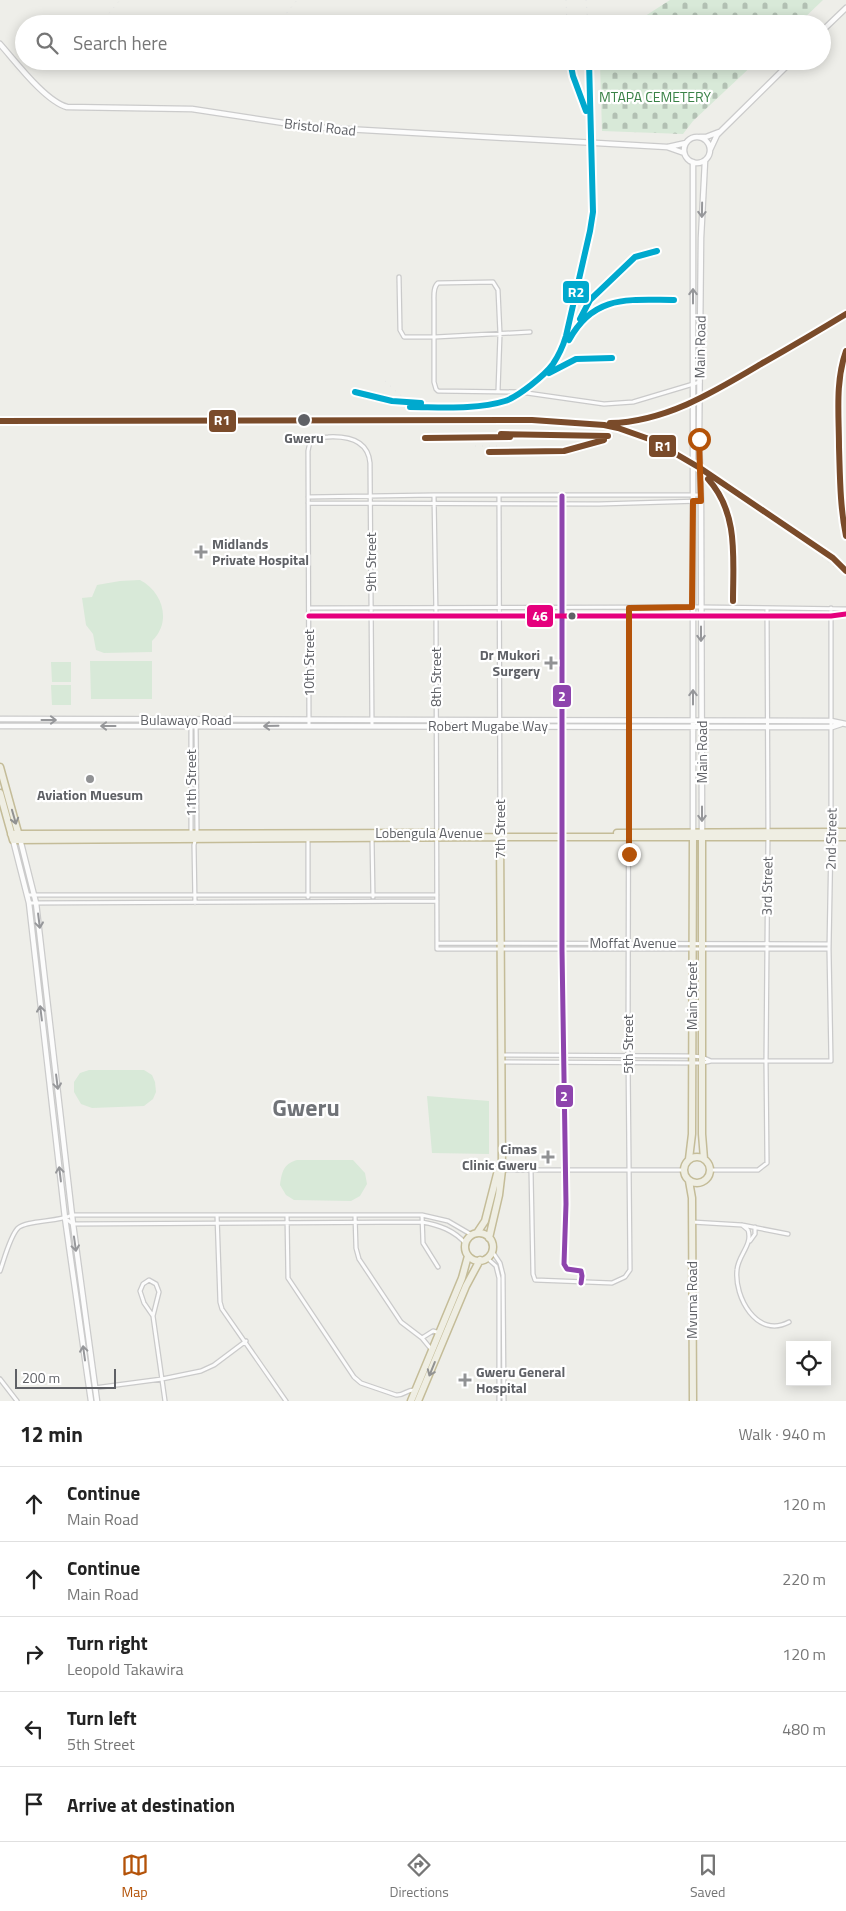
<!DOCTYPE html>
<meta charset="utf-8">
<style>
body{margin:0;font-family:"Titillium Web",sans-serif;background:#f6f6f6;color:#222}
.controls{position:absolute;right:15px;bottom:15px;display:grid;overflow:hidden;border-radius:0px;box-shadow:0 2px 12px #0003}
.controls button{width:45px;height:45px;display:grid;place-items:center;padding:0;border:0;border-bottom:1px solid #e0e0e0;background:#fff;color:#222;font:25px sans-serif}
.scale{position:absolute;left:15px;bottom:12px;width:101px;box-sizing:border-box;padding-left:5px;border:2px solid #5f6166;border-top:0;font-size:14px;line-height:18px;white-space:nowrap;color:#5f6166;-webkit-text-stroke:4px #fff;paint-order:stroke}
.stop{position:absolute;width:15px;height:15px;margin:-11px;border:4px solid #b45309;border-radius:50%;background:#fff}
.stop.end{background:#b45309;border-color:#fff;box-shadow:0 1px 5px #0008}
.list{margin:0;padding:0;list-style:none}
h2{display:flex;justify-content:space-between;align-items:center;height:65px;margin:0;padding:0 20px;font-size:21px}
h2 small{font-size:16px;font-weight:400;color:#767676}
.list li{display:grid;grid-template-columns:32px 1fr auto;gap:15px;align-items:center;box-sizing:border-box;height:75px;padding:0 20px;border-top:1px solid #e0e0e0}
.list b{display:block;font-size:19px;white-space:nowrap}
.list p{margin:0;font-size:16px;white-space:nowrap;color:#767676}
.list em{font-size:16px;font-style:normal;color:#767676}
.icon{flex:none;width:28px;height:28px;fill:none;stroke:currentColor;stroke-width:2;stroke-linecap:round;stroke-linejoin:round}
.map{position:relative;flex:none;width:846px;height:1401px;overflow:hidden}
.search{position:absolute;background:#fff;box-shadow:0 2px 12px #0003;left:15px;right:15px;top:15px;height:55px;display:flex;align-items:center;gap:12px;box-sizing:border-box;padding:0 18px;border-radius:28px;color:#767676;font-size:19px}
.sheet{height:440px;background:#fff}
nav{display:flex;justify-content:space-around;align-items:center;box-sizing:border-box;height:70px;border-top:1px solid #e0e0e0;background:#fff;font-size:14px;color:#767676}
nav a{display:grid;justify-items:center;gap:2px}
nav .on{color:#b45309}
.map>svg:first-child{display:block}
.cemetery{fill:url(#cemetery-stones)}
.pitch{fill:#d8e9d8}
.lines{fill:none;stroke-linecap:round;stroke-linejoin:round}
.street-casing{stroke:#cacaca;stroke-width:5.5}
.secondary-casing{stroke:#cbcbcb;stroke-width:7}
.highway-casing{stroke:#c4bc98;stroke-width:9}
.street{stroke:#fcfcfc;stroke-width:3}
.secondary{stroke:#fcfcfc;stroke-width:4.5}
.highway{stroke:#efeee3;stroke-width:6}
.rail{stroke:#e4e5e4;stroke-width:1;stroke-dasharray:1 6;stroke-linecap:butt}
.bus-1-casing{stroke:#fff;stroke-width:9}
.bus-2-casing{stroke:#fff;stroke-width:9}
.bus-1{stroke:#8e44ad;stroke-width:5}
.bus-2{stroke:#e5007d;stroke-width:5}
.rail-1-casing{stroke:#fff;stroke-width:10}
.rail-2-casing{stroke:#fff;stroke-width:10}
.rail-1{stroke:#7a4b2a;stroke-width:6}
.rail-2{stroke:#00a9ce;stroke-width:6}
.oneway{stroke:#96979a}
.oneway2{stroke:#919292}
.route{stroke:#b45309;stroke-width:6}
.stop-dot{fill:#5f6166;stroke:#fff;stroke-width:2}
.poi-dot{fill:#919294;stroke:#fff;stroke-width:2}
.labels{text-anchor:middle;stroke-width:4.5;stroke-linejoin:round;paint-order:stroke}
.park-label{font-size:14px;fill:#3a8247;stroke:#fff}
.street-label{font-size:14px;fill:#5f6166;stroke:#fff}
.stop-label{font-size:14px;font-weight:bold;fill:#5f6166;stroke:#fff}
.poi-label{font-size:14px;font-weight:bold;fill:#5f6166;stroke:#fff;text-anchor:start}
.town-label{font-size:24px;font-weight:bold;fill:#707378;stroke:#fff}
.line-badge{stroke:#fff;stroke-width:2}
.badge-label{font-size:14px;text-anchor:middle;font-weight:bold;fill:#fff}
</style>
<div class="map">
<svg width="846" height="1401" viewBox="0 0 846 1401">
<defs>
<pattern id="cemetery-stones" width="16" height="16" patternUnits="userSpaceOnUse" patternTransform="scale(1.25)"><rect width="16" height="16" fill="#d8e9d8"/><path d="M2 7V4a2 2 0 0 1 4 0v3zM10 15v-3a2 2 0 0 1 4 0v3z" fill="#b2c0b3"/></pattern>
</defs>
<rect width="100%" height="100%" fill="#eeeee9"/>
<path class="cemetery" d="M670,0h153l-25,24h-163l4,-4z
M603,61h154l-64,60 -10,13 -81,-3 -2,-66z"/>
<path class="pitch" d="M140,580c23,12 32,42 12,61v11l-48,1 -8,-3 -3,-16 -7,-9 -4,-27 10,-1 5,-12 23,-4z
M90,661h62v38h-61z
M51,662h20v20h-19z
M51,685h20v20h-19z
M89,1070h55l8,5 3,7 1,10 -3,7 -9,7 -52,2 -11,-4 -7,-12v-10l6,-9z
M427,1096l62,5v53l-57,-1z
M297,1160h56l12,13 2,11 -7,12 -9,5 -57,-1 -8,-5 -6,-10c2,-13 3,-21 17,-25z"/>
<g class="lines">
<defs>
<path id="street" d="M399,277l1,53 4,7h31l95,-5
M498,391l2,-57 -2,-44 -5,-8 -55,1c-5,4 -4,13 -4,19v80l2,7 2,2 82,1 84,12 29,-2 67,-20
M434,495l2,120 1,334h392
M499,496l1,337
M562,496v454l4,254 -2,60 3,5 14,2 1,5 -1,7
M308,497l126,-2h267
M308,503l291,1 102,-3
M309,608l392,-1 145,2
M309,616h522l15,-2
M191,720v114
M309,725l-1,-274c1,-4 1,-8 4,-11 4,-3 11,-3 16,-3 20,-1 40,3 42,26l2,263
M372,838l1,59
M27,895h410
M308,897v-58
M29,903l408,-2
M195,903l-1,-58 3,-12 -1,-113
M437,943l392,1
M501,1055l191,1 10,1 9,4
M502,1062l200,1 9,-2h120l-2,-112 2,-112v-229
M501,1170h183
M531,1170l2,104 2,6 77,3 13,-6 5,-7 -2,-215 1,-447
M710,1170h48l9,-7 -1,-101 2,-229 -1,-225
M217,1215l3,87 2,7 64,92
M287,1215l1,63 66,99 7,6 35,12c8,1 11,-6 19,-5
M355,1215l1,33 3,11 42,63 21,16 9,11
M422,1215l1,28 15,24
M66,1219l7,5 349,-2c17,3 32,8 44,22
M692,1222l50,3 46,9
M742,1225l6,5c5,15 -10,25 -11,40 -3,27 20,69 52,52
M750,1241l5,-7v-7
M492,1251l8,12 3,12 1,126
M487,1258l9,8 3,12v123
M0,1271c4,-11 10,-35 18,-43 9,-8 41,-6 54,-13h350l26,6 24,14
M153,1316l-9,-13 -4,-12 3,-7 6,-4 7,4 3,8 -6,24 12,85
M422,1338l11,-7 7,2
M0,1379l17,22
M94,1388l68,-9 39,-8 13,-6 32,-24"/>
<path id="secondary" d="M822,31l24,-23
M0,44c16,18 45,57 67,63l125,2 118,18 357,20 17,6
M700,137h6l13,-5
M684 150a13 13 0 1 1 26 0a13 13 0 1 1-26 0Z
M668,147l18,-4
M710,150l7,-15 5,-5 70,-69
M693,162v671
M0,719l831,2 15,3
M0,726l832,1 9,-3
M702,833l-1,-332 -2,-62 2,-201 4,-77
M20,839l16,64 37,321 24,177
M13,840l16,63 36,315 26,183"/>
<path id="highway" d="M0,767l19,69
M0,793l13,47 487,-3h346
M617,833l229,-1
M11,834l429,-1
M702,834v300l2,25
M684 1170a13 13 0 1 1 26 0a13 13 0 1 1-26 0Z
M689,1159l3,-25 1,-298
M689,1181l3,17 1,203
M477,1233l8,-12 14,-55
M465 1247a14 14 0 1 1 28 0a14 14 0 1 1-28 0Z
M489,1238l10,-43 3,-25 -2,-336
M411,1401l51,-123 6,-22
M418,1401l48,-115 14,-26"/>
</defs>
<use href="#street" class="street-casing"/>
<use href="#secondary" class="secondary-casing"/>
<use href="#highway" class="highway-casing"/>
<use href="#street" class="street"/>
<use href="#secondary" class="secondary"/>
<use href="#highway" class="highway"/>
<path class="rail" d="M566,0l1,24
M586,0l2,24
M100,24l20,-24
M278,24l19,-24
M570,61l3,15 14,38
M245,63l2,-2
M580,319l10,-19 45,-43 22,-6
M567,342c27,-48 59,-42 107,-42
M846,351c-11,31 -7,64 -7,96 1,30 1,60 7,89
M547,375l29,-16 36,-1
M385,381l15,14 10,6
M355,392l37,9 27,2
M410,407c29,0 67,3 95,-6 13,-4 40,-26 48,-37 6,-9 10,-18 13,-28l24,-105 3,-19 -4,-151
M0,421l532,-1 56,3
M501,434l96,1 34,2 26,9 36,21 105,72 48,37
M425,438l83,-1
M475,446h23
M489,452l75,-1 45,-12
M712,483c26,35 21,77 21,118"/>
<defs>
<path id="bus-1" d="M562,496v454l4,254 -2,60 3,5 14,2 1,5 -1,7"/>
<path id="bus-2" d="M309,616h522l15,-2"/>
</defs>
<use href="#bus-1" class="bus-1-casing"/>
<use href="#bus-2" class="bus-2-casing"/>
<use href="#bus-1" class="bus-1"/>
<use href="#bus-2" class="bus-2"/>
<defs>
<path id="rail-1" d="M846,351c-11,31 -7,64 -7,96 1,30 1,60 7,89
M0,421l532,-1 72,5 14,3 34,12 48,28 133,90 13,13
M610,423c55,-1 104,-31 151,-59 28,-16 57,-33 85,-50
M501,434l107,2
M425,438l85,-1
M489,452l75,-1 40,-11
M708,479c31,34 25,80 25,122"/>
<path id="rail-2" d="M570,61l3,15 13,35
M580,319l10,-19 45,-43 22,-6
M569,340c25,-46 60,-40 105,-40
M549,373l27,-14 36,-1
M355,392l37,9 29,2
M410,407c29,0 67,3 95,-6 13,-4 40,-26 48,-37 6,-9 10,-18 13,-28l24,-105 3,-19 -4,-151"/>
</defs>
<use href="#rail-1" class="rail-1-casing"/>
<use href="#rail-2" class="rail-2-casing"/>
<use href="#rail-1" class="rail-1"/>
<use href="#rail-2" class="rail-2"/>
</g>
<defs><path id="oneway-shaft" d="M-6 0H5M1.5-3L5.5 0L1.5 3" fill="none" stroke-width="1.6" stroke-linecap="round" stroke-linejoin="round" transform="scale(1.25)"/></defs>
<g class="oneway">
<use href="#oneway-shaft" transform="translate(702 210) rotate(91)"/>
<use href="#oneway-shaft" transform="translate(693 296) rotate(-90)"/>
<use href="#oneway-shaft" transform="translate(701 634) rotate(90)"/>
<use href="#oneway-shaft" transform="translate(693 697) rotate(-90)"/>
<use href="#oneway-shaft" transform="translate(49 720)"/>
<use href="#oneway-shaft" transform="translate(108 726) rotate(-180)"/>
<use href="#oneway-shaft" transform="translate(271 726) rotate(179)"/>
<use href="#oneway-shaft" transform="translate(702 814) rotate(90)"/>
<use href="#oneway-shaft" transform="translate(39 921) rotate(83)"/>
<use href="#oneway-shaft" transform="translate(41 1013) rotate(-97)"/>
<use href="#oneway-shaft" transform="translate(57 1082) rotate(83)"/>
<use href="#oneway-shaft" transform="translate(60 1174) rotate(-97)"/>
<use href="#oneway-shaft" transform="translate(75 1244) rotate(82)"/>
<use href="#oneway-shaft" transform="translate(84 1353) rotate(-98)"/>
</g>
<g class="oneway2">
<use href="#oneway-shaft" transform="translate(14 817) rotate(74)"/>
<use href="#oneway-shaft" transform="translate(432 1369) rotate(112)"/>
</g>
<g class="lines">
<path class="route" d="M629,854v-246l63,-1 1,-106h8l-2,-62"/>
</g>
<g class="stop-dot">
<circle cx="304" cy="420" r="7"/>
<circle cx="572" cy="616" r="4.5"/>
</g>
<g class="poi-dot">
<path d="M198.5 544.5h5v5h5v5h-5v5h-5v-5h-5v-5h5z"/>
<path d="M548.5 655.5h5v5h5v5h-5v5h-5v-5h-5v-5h5z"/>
<circle cx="90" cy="779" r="5"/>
<path d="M545.5 1149.5h5v5h5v5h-5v5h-5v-5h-5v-5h5z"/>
<path d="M462.5 1372.5h5v5h5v5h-5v5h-5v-5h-5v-5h5z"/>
</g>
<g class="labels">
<g class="park-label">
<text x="655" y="102">MTAPA CEMETERY</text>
</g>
<g class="street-label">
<text transform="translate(320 127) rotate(6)" y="5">Bristol Road</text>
<text transform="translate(700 347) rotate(-89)" y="5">Main Road</text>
<text transform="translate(371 562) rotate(-90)" y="5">9th Street</text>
<text transform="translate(309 663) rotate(-90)" y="5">10th Street</text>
<text transform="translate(436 677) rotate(-90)" y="5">8th Street</text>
<text x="186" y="725">Bulawayo Road</text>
<text x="488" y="731">Robert Mugabe Way</text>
<text transform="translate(702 752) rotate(-90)" y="5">Main Road</text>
<text transform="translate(191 783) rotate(-90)" y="5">11th Street</text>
<text transform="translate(500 829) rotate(-90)" y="5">7th Street</text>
<text x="429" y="838">Lobengula Avenue</text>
<text transform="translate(831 839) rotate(-89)" y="5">2nd Street</text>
<text transform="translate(767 886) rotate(-89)" y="5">3rd Street</text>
<text x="633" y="948">Moffat Avenue</text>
<text transform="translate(692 996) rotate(-90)" y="5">Main Street</text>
<text transform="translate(628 1044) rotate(-90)" y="5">5th Street</text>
<text transform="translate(692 1300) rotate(-90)" y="5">Mvuma Road</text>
</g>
<g class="stop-label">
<text x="304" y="443">Gweru</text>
</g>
<g class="poi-label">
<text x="212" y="549">Midlands<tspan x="212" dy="16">Private Hospital</tspan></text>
<text x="540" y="660" text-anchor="end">Dr Mukori<tspan x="540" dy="16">Surgery</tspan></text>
<text x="90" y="800" text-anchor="middle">Aviation Muesum</text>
<text x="537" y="1154" text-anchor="end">Cimas<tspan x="537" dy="16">Clinic Gweru</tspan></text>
<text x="476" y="1377">Gweru General<tspan x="476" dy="16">Hospital</tspan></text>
</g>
<g class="town-label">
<text x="306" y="1116">Gweru</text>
</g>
</g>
<g class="line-badge">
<rect x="562" y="280" width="28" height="24" rx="5" fill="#00a9ce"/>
<rect x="208" y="409" width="29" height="24" rx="5" fill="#7a4b2a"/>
<rect x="648" y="434" width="29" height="24" rx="5" fill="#7a4b2a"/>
<rect x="526" y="604" width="28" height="24" rx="5" fill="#e5007d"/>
<rect x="552" y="684" width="20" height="24" rx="5" fill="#8e44ad"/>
<rect x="555" y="1084" width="19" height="24" rx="5" fill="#8e44ad"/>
</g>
<g class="badge-label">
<text x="576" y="297">R2</text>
<text x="222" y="425">R1</text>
<text x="663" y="451">R1</text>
<text x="540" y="621">46</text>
<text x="562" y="701">2</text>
<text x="564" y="1101">2</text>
</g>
</svg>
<div class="controls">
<button><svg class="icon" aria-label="locate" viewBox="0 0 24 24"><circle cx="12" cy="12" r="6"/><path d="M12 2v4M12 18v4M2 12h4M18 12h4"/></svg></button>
</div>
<div class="scale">200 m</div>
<div class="stop" style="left:699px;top:439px"></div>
<div class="stop end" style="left:629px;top:854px"></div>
<div class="search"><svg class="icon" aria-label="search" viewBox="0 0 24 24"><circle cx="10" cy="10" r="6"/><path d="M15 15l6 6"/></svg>Search here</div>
</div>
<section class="sheet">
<h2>12 min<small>Walk · 940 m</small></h2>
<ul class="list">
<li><svg class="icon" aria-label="ahead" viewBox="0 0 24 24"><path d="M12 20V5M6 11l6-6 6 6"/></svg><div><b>Continue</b><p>Main Road</p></div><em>120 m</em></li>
<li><svg class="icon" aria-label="ahead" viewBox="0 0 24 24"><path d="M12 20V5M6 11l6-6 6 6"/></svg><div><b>Continue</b><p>Main Road</p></div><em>220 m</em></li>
<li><svg class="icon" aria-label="right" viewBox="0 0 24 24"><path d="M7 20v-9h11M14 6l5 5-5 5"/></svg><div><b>Turn right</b><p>Leopold Takawira</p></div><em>120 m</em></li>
<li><svg class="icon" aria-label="left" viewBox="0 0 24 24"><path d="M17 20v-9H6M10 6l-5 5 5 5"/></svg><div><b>Turn left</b><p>5th Street</p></div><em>480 m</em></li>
<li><svg class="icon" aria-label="arrive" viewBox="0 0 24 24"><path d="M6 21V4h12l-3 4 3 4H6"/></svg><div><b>Arrive at destination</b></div></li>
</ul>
</section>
<nav>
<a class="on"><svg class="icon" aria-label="map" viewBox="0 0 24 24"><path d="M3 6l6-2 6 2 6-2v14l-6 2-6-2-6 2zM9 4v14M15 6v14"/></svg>Map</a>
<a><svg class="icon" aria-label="directions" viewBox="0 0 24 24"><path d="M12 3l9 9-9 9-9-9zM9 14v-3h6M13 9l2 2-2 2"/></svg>Directions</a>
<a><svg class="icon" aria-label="saved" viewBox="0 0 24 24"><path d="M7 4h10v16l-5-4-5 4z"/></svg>Saved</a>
</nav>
